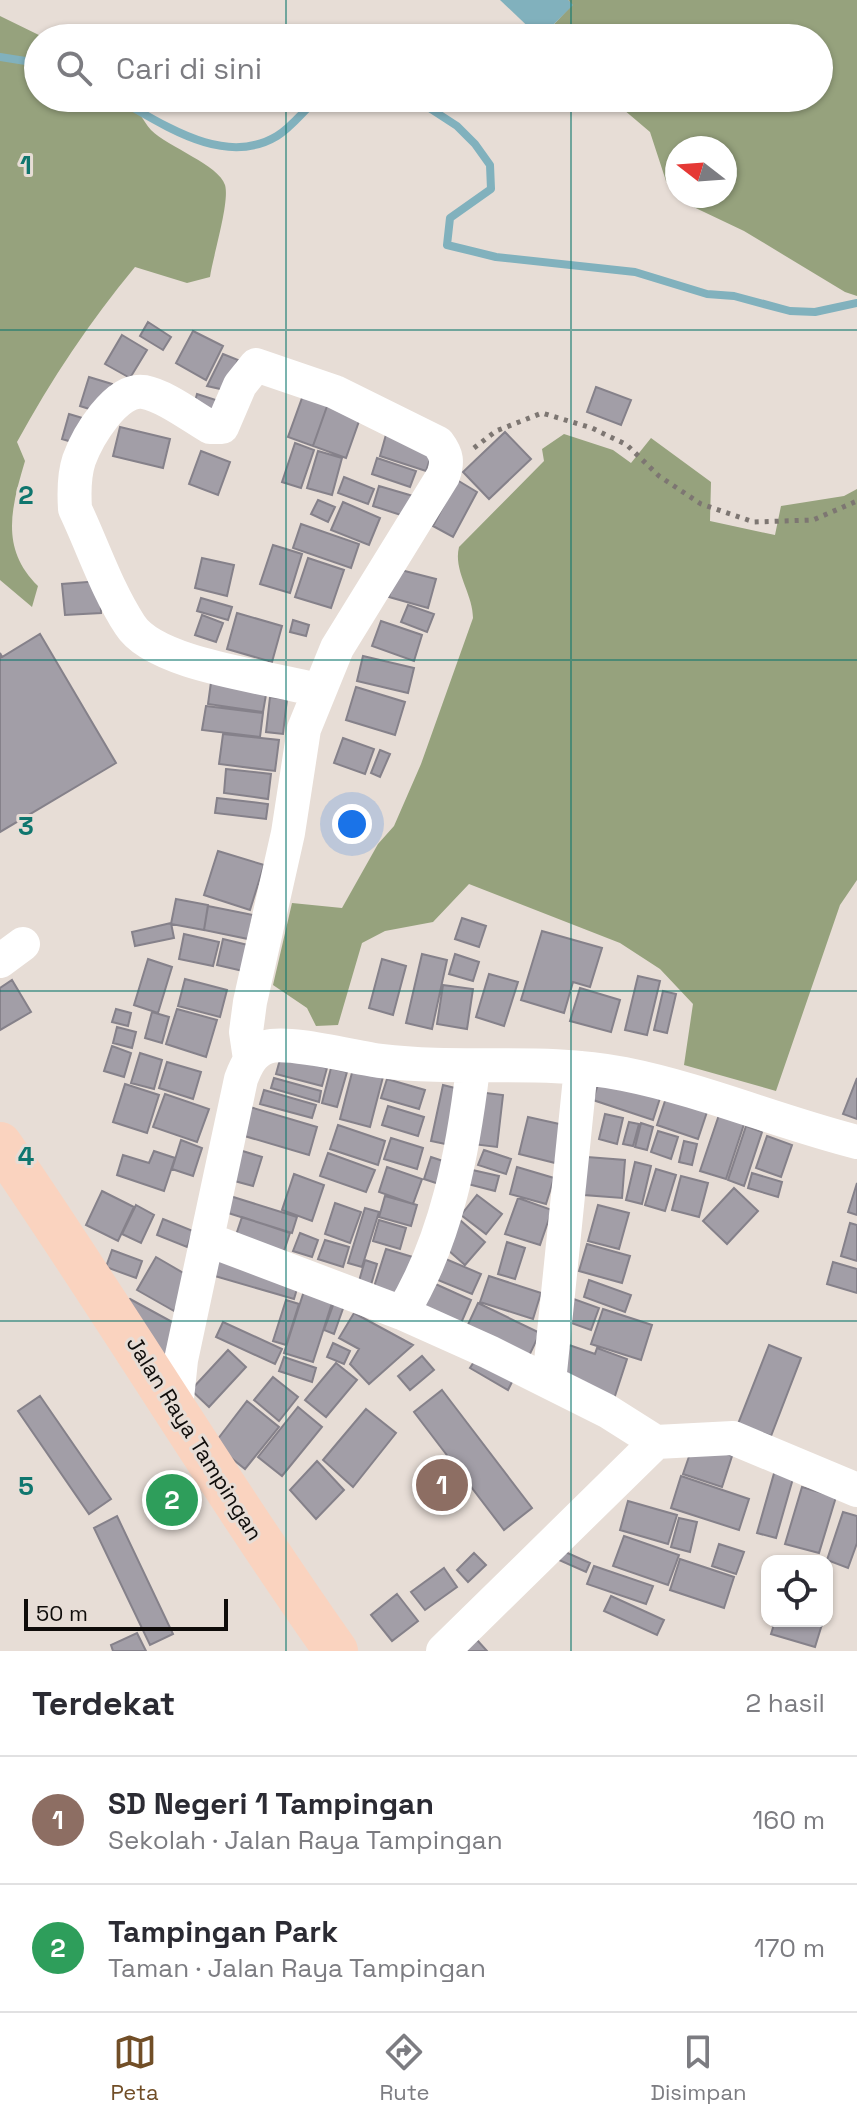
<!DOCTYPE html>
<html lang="id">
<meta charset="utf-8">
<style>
body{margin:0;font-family:"Space Grotesk",sans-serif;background:#f7f7f7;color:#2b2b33}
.controls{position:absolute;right:24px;bottom:24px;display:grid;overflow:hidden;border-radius:16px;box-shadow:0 2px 6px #0004}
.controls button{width:72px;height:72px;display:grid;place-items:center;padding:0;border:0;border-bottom:2px solid #e1e1e2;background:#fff;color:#2b2b33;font:40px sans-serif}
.compass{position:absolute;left:665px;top:136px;width:72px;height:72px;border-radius:50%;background:#fff;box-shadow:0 2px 6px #0004;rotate:287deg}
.scale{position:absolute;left:24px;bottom:20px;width:204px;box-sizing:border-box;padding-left:8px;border:4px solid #0f0c0a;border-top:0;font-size:22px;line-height:28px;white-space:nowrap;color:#0f0c0a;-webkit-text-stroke:6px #e7ddd6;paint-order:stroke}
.you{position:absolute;left:352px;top:824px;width:28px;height:28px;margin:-20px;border:6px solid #fff;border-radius:50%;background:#1a73e8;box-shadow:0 0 0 12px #1a73e833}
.badge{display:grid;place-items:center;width:52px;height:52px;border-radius:50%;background:#714e27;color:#fff;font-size:26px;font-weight:700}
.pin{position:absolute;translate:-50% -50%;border:4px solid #fff;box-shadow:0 2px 8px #0006}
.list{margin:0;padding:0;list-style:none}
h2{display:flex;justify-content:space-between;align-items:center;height:104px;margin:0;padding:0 32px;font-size:34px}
h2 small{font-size:26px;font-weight:400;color:#7c7c81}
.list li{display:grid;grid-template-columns:52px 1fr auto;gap:24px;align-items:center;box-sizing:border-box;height:128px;padding:0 32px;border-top:2px solid #e1e1e2}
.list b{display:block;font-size:30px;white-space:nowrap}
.list p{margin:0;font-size:26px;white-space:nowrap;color:#7c7c81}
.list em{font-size:26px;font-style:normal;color:#7c7c81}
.icon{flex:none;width:44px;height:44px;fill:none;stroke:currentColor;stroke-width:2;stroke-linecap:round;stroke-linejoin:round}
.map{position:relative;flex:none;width:857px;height:1651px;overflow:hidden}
.search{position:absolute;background:#fff;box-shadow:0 2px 6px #0004;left:24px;right:24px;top:24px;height:88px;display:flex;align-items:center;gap:20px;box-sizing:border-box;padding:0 28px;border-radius:44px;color:#7c7c81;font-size:30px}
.sheet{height:360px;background:#fff}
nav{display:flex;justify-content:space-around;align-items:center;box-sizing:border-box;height:112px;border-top:2px solid #e1e1e2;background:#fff;font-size:22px;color:#7c7c81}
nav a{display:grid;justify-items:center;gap:4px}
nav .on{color:#714e27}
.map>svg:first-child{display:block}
.forest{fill:#96a27d}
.water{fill:#81b1bd}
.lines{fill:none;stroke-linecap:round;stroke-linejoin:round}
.stream{stroke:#81b1bd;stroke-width:8}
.building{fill:#a29ea7;stroke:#85818a;stroke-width:2}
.path{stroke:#7d7672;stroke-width:5;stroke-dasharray:4 6;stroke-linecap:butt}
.minor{stroke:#fff;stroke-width:34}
.major{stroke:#fad3bf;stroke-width:44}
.grid{fill:none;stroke:#0f766e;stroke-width:2;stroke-opacity:0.55}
.labels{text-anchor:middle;stroke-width:6;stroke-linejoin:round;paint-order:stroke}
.street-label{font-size:22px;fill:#0f0c0a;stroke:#e7ddd6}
.grid-label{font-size:26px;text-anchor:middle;font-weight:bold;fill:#0f766e;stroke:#e7ddd6;stroke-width:6;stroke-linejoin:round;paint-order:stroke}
</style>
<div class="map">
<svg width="857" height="1651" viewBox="0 0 857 1651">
<rect width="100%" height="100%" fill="#e7ddd6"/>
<path class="forest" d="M568,0h289v296l-12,-4 -101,-61 -61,-29 -5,-6h47v-48h-48v46l-11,-13 -16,-49 -40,-34h209v-60h-278l31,-33z
M0,16l45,22h-7v60h92c7,10 13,23 21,32 17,17 68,35 74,55 5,17 -12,71 -15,92l-23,6 -52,-16c-45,54 -84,113 -118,175l8,19c-14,47 -25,88 13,125l-6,21 -32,-27z
M564,434l49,16 18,13 20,-25 60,44 -1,39 65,14 6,-29 63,-10 13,-7v391l-17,25 -64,186 -92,-26 9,-61 -33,-35 -40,-26 -151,-59 -36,38 -48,9 -23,12 -24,82 -22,1 -9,-18 -34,-23 19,-82 50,5 36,-64 16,-18 27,-62 52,-146c0,-24 -20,-47 -14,-71l85,-86 -2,-12z"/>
<path class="water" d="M500,0h68l5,5 -33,33z"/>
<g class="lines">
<path class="stream" d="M0,57l38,6
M116,98c47,26 108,70 161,38 15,-9 27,-26 41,-38
M414,98l43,28 18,18 15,21 1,24 -41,29 -3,27 49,12 139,15 72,22 27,2 56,15 25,1 42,-9"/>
</g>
<path class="building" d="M148,322l23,15 -8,13 -23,-14z
M193,331l30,15 -17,34 -30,-17z
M122,335l25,15 -17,28 -25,-14z
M223,354l15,6 -13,30 -18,-4z
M89,377l23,7 -10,29 -22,-7z
M306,387l25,8 -18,51 -25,-9z
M596,387l35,13 -10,25 -34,-13z
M197,394l22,7 -6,11 -19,-7z
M331,395l33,12 -18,51 -33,-12z
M69,414l20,6 -7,25 -20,-6z
M120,427l50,12 -7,29 -50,-12z
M387,431l47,16 -8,24 -46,-15z
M505,432l26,27 -42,40 -26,-27z
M295,443l19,7 -13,38 -19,-6z
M201,451l29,11 -12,33 -29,-11z
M318,451l24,7 -10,37 -25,-7z
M377,458l39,13 -6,16 -38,-13z
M344,477l30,12 -6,15 -30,-11z
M457,480l20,12 -24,45 -20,-11z
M379,486l34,10 -6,21 -34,-11z
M318,500l17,7 -7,15 -17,-8z
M343,502l37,16 -11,27 -38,-15z
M301,524l58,20 -8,24 -58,-20z
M273,545l29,9 -12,39 -30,-9z
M202,558l32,7 -7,31 -32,-8z
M308,558l36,12 -13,38 -36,-11z
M397,569l39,10 -8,29 -39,-11z
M100,581l1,32 -36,2 -3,-31z
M201,598l31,9 -4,13 -31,-9z
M408,605l26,9 -7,18 -26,-10z
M237,613l45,13 -10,36 -45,-13z
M202,615l21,8 -7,19 -21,-7z
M293,620l16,5 -3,11 -16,-4z
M381,621l41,14 -8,26 -42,-15z
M40,634l76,129 -116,69v-179l2,4z
M363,656l51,12 -6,25 -51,-12z
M212,675l56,8 -5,29 -55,-8z
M356,687l49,15 -10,33 -49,-15z
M270,697l17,2 -4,35 -17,-2z
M206,706l57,7 -3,24 -58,-7z
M223,734l56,6 -4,31 -56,-7z
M343,738l31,11 -9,25 -31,-11z
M380,750l10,4 -10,23 -9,-4z
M226,769l45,5 -3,25 -44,-6z
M217,798l51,6 -2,15 -51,-6z
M218,851l46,14 -14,45 -46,-15z
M176,899l32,6 -4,25 -33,-6z
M208,906l45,9 -5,24 -44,-9z
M462,918l24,8 -7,21 -24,-8z
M171,923l3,15 -39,8 -3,-14z
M542,931l60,17 -12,39 -17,-5 -9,31 -43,-13z
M184,934l35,8 -6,24 -34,-7z
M223,939l25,6 -5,26 -26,-6z
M422,954l25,6 -15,69 -26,-6z
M455,954l24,8 -6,19 -24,-7z
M148,959l24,8 -14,46 -24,-8z
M382,959l24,7 -13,49 -24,-7z
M489,974l29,8 -14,44 -28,-9z
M638,976l22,5 -13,54 -22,-5z
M185,979l42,11 -7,27 -42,-11z
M12,980l19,32 -31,18v-42z
M443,985l30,4 -6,40 -30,-5z
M580,988l40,12 -9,32 -41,-11z
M663,991l13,3 -9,39 -13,-3z
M116,1009l15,4 -3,13 -16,-4z
M177,1009l40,11 -11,37 -40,-13z
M152,1012l17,5 -7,26 -17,-5z
M117,1027l19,5 -4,16 -19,-5z
M112,1046l19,7 -7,24 -20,-6z
M140,1053l22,7 -8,29 -23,-6z
M281,1056l46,12 -5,18 -46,-12z
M167,1062l34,10 -8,27 -34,-11z
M354,1065l30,8 -14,54 -30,-8z
M331,1068l16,4 -10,35 -15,-4z
M602,1072l60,20 -9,28 -60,-20z
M274,1078l47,13 -2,11 -48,-14z
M857,1078v41l-14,-5z
M387,1079l38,11 -6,19 -38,-11z
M125,1084l34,11 -12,38 -34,-11z
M443,1085l24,6 -12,55 -24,-5z
M264,1090l52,15 -4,13 -52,-14z
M478,1092l25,3 -6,52 -25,-3z
M165,1094l44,15 -12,33 -44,-15z
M667,1095l41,14 -10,30 -41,-14z
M388,1106l36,11 -6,19 -36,-11z
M722,1106l25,9 -21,64 -26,-8z
M250,1107l67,20 -8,28 -68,-20z
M605,1114l18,4 -6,26 -18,-5z
M528,1117l36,8 -9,38 -36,-9z
M629,1122l10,2 -6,22 -10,-2z
M641,1123l12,4 -6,23 -12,-3z
M338,1125l47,16 -7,24 -48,-16z
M746,1126l16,6 -18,54 -16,-6z
M658,1131l20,6 -7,22 -20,-7z
M767,1136l25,9 -11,32 -25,-9z
M391,1138l32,10 -6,21 -33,-10z
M181,1140l21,8 -9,28 -21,-7z
M684,1141l13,3 -5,21 -13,-3z
M236,1149l26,8 -9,29 -26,-7z
M484,1150l27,9 -5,15 -28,-9z
M154,1151l21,7 -11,33 -47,-16 6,-20 26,8z
M328,1153l47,17 -9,22 -46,-16z
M431,1157l21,7 -7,22 -21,-7z
M587,1157l38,3 -3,38 -38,-3z
M635,1162l16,4 -9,38 -16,-4z
M387,1167l35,12 -9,25 -34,-12z
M517,1167l37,11 -8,26 -36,-10z
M468,1169l31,7 -4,15 -31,-8z
M656,1169l20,6 -11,36 -20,-6z
M752,1173l30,9 -4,15 -30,-9z
M294,1174l30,11 -12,36 -30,-11z
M681,1176l27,7 -9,34 -27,-7z
M857,1183v32l-9,-3z
M734,1188l24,23 -31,33 -24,-23z
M102,1191l32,16 -16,34 -32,-16z
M477,1195l25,19 -16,20 -25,-19z
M230,1196l67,21 -5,16 -67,-21z
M385,1196l32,9 -6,21 -32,-9z
M518,1198l34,12 -12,35 -35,-11z
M335,1203l26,9 -11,31 -25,-9z
M136,1205l18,10 -13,28 -19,-9z
M598,1205l31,8 -10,36 -31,-8z
M365,1208l14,4 -17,55 -14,-4z
M242,1217l48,16 -7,21 -48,-16z
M163,1219l30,12 -6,16 -30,-12z
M379,1220l27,8 -6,21 -27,-8z
M460,1220l25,22 -20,23 -25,-22z
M850,1223l7,2v36l-16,-5z
M300,1233l18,7 -6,17 -19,-6z
M325,1240l24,7 -6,20 -25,-8z
M507,1242l18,6 -10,31 -17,-5z
M587,1244l43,12 -8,27 -43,-12z
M386,1249l30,9 -13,41 -30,-9z
M112,1250l30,11 -6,17 -30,-11z
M156,1257l36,21 -18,33 -37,-21z
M441,1257l40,17 -9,20 -39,-16z
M212,1258l87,24 -5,17 -86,-25z
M365,1260l12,4 -6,21 -12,-4z
M833,1262l24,7v24l-30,-9z
M489,1276l52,17 -8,26 -53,-17z
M589,1280l42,15 -6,17 -41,-15z
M431,1282l40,18 -12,28 -40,-17z
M304,1291l29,9 -20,62 -29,-9z
M568,1297l31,11 -8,22 -31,-11z
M130,1299l46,25 -12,39 -44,-58z
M286,1300l13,4 -13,41 -13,-4z
M335,1300l10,3 -11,31 -10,-4z
M478,1303l62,30 -13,27 -62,-29z
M603,1309l49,16 -11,35 -50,-16z
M354,1313l59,32 -44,39 -19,-20 9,-15 -20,-11z
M223,1322l59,27 -7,15 -59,-27z
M333,1343l17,8 -6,13 -17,-7z
M569,1345l26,9 2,-6 30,11 -13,40 -55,-24z
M769,1345l32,13 -30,78 -33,-12z
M228,1350l18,17 -37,40 -18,-17z
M422,1356l12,14 -24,20 -12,-14z
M284,1357l32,11 -4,14 -33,-11z
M477,1357l37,21 -6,12 -38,-22z
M336,1363l21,17 -31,37 -21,-17z
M273,1377l25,20 -19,24 -25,-21z
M442,1390l90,118 -28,22 -90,-118z
M40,1396l71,103 -22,15 -71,-103z
M247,1401l32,26 -34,42 -31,-25z
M298,1407l24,20 -40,49 -24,-19z
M366,1409l30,24 -43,54 -30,-27z
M694,1442l38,14 -10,31 -39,-13z
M317,1461l27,29 -28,29 -26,-29z
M775,1470l19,5 -18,63 -19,-5z
M681,1476l68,23 -10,31 -68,-22z
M802,1487l34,10 -17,56 -34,-9z
M628,1501l49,14 -9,29 -48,-14z
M843,1512l14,4v27l-9,25 -21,-8z
M117,1516l56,118 -23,11 -56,-117z
M679,1518l18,4 -7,30 -19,-5z
M624,1536l55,19 -11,30 -55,-19z
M719,1544l25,8 -8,22 -24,-8z
M554,1547l36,16 -4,9 -36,-16z
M474,1553l12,12 -18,17 -11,-12z
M680,1559l54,18 -10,31 -54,-18z
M594,1566l59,20 -7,18 -59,-20z
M444,1568l13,19 -32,23 -14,-18z
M397,1594l21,27 -26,20 -21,-26z
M611,1596l53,24 -7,15 -53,-24z
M775,1621h48l-8,26 -44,-13z
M137,1633l9,18h-33l-2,-6z
M477,1640l10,11h-22z"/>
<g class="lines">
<path class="path" d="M474,448l22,-17 46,-18 50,15 35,17 32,31 42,28 53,18 59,-2 44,-19"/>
<path class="minor" d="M0,961l23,-17
M250,1059l-4,-27 4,-30 38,-169 16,-104 33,-81 106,-172c5,-14 4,-21 -5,-33l-103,-51 -79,-27 -16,20 -18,42h-12c-19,-11 -45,-31 -66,-35 -28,-5 -57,46 -65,68 -5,15 -5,33 -4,49 18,38 32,81 55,116 26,41 142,52 187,65
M209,1240l193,73 87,39 118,59 49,31 77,-4 124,52
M402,1313c45,-74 61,-161 71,-245
M549,1382l32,-314
M176,1408l5,-48 60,-281c5,-13 11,-27 26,-32 21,-7 89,11 114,14 81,10 163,-3 243,13 80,16 154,48 233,68
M443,1651l213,-209"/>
<path class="major" d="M0,1144c115,167 219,341 336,507"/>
</g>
<path class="grid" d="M286,0v38M571,0v38M286,98v1553M571,98v1553M0,330h857M0,660h857M0,991h857M0,1321h857"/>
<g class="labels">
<g class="street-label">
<text transform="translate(195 1438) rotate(58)" y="8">Jalan Raya Tampingan</text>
</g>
</g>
<g class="grid-label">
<text x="26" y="174">1</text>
<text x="26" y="504">2</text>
<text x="26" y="835">3</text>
<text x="26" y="1165">4</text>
<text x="26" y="1495">5</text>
</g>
</svg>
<div class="controls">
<button><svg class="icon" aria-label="locate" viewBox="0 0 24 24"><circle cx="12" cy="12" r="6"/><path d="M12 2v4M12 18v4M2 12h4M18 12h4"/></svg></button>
</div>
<svg class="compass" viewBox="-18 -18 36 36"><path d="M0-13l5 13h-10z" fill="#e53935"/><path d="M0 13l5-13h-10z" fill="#7c7c81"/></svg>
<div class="scale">50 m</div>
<div class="you"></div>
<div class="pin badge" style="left:442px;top:1485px;background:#8d6e63">1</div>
<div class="pin badge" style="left:172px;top:1500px;background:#2e9e5b">2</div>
<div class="search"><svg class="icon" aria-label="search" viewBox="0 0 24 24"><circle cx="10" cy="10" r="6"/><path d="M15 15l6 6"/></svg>Cari di sini</div>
</div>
<section class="sheet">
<h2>Terdekat<small>2 hasil</small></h2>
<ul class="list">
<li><span class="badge" style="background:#8d6e63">1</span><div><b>SD Negeri 1 Tampingan</b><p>Sekolah · Jalan Raya Tampingan</p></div><em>160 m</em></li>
<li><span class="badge" style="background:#2e9e5b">2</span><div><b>Tampingan Park</b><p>Taman · Jalan Raya Tampingan</p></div><em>170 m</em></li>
</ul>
</section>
<nav>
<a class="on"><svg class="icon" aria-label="map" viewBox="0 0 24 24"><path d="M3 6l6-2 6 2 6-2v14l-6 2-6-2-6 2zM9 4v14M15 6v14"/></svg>Peta</a>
<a><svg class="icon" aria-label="directions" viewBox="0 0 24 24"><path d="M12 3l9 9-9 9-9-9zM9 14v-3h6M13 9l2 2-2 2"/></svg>Rute</a>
<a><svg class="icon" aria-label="saved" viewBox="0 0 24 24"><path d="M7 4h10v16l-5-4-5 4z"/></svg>Disimpan</a>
</nav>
